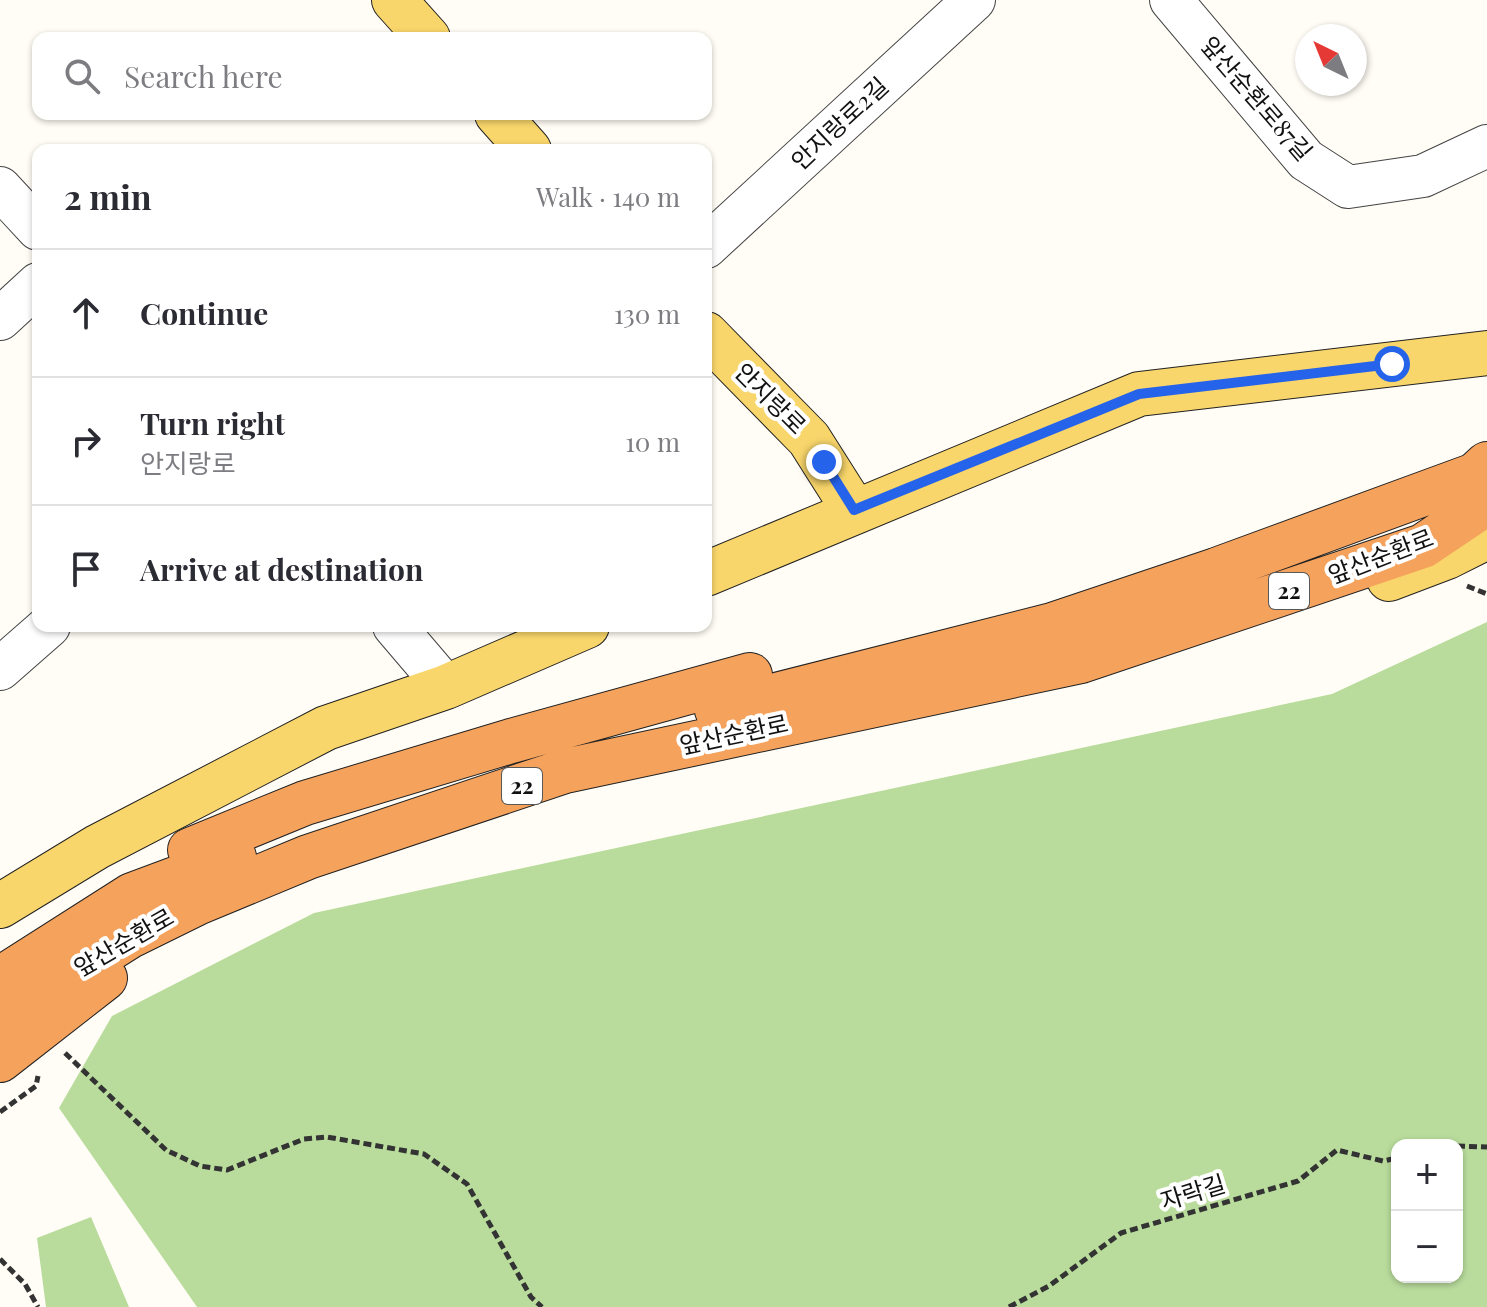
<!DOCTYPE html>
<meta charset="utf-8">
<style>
body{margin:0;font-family:"Playfair Display","Noto Sans KR",serif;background:#f2f2f3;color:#2b2b33}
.controls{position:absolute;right:24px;bottom:24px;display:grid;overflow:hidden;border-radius:16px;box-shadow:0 2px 6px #0004}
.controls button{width:72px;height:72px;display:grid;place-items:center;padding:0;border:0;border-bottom:2px solid #e1e1e2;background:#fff;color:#2b2b33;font:40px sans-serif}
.compass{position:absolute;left:1295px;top:24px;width:72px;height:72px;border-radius:50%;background:#fff;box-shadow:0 2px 6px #0004;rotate:317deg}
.stop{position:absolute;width:24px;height:24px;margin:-18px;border:6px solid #2563eb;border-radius:50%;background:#fff}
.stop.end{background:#2563eb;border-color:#fff;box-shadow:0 2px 8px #0008}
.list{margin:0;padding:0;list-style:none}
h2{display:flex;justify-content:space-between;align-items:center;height:104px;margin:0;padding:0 32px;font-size:34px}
h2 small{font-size:26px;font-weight:400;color:#7c7c81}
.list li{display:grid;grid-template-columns:52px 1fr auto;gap:24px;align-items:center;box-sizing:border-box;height:128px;padding:0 32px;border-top:2px solid #e1e1e2}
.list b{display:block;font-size:30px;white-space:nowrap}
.list p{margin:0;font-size:26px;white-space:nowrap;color:#7c7c81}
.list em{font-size:26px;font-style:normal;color:#7c7c81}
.icon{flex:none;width:44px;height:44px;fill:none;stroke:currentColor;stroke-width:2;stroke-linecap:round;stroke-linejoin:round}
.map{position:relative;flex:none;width:1487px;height:1307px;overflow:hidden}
.search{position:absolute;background:#fff;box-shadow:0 2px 6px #0004;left:32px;top:32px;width:680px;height:88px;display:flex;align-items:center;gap:20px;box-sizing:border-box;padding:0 28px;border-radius:16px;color:#7c7c81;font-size:30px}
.panel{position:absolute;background:#fff;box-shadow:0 2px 6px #0004;left:32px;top:144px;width:680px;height:488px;border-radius:16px}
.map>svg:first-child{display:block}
.forest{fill:#b9dc9c;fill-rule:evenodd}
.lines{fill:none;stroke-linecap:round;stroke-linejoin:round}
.minor-casing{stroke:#444;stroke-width:44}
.major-casing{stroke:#222;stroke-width:46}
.highway-casing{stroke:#222;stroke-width:46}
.path{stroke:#333;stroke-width:5;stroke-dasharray:8 4;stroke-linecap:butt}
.minor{stroke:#fff;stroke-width:42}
.major{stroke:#f9d66b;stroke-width:44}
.highway{stroke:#f5a25d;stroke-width:44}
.route{stroke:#2563eb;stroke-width:10}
.labels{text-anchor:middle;stroke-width:8;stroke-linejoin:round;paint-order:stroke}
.shield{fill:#fff;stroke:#585858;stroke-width:2}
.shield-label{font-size:22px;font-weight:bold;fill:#111}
.street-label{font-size:24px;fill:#111;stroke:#fff}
</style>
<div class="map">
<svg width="1487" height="1307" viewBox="0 0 1487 1307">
<rect width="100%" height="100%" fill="#fffdf5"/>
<path class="forest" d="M1487,622v685h-1290l-138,-199 53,-92 202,-103 1018,-219zM1397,1145h60v132h-60z
M91,1217l38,90h-83l-9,-69z"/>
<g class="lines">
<defs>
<path id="minor" d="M1171,0l135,160 42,27 75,-11 64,-30
M0,188l38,41
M706,247l268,-247
M0,319l38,-35
M394,626l52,61
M0,669l49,-43"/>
<path id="major" d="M394,0l34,38
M497,114l32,36
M706,334l103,105 45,71
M706,574l433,-180 348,-41
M1389,579l58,-22 40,-20
M0,906l97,-59 229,-119 120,-41 141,-61"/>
<path id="highway" d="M717,710l335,-85 164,-55 259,-95 12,-11
M190,850l115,-47 206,-62 239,-66
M0,979l132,-84 102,-38
M0,1018l130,-82 67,-33 111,-46 257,-86 516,-110 342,-115 64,-43
M0,1060l105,-82"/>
</defs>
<use href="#minor" class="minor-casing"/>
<use href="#major" class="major-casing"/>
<use href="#highway" class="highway-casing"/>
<path class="path" d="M1467,586l20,8
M65,1053l101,97 34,16 27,4 77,-31 23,-2 97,17 43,30 64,113 11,10
M0,1112l36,-26 2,-10
M1457,1146l30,1
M0,1259l25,25 13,23
M1009,1307l40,-21 72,-53 177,-52 39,-31 46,11 14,-3"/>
<use href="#minor" class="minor"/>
<use href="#major" class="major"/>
<use href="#highway" class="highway"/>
</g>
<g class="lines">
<path class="route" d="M824,462l30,48 285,-116 253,-30"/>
</g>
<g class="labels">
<g class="shield">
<rect x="1269" y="573" width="40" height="36" rx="6"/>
<rect x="502" y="768" width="40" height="36" rx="6"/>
</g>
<g class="shield-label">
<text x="1289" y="599">22</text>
<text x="522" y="794">22</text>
</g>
<g class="street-label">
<text transform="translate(1256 99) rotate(49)" y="8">앞산순환로87길</text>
<text transform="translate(840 124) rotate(-43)" y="8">안지랑로2길</text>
<text transform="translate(770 399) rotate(45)" y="8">안지랑로</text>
<text transform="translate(1381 557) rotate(-21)" y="8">앞산순환로</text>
<text transform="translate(734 735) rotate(-12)" y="8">앞산순환로</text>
<text transform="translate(124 943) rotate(-30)" y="8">앞산순환로</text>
<text transform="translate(1193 1193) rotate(-17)" y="8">자락길</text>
</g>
</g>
</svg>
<div class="controls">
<button>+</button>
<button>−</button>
</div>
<svg class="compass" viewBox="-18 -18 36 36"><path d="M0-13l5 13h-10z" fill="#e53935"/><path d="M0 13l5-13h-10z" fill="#7c7c81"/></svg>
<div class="stop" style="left:1392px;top:364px"></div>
<div class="stop end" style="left:824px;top:462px"></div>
<div class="search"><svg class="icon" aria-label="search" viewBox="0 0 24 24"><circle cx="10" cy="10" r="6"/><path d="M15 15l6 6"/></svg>Search here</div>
<section class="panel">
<h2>2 min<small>Walk · 140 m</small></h2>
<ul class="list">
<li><svg class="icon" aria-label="ahead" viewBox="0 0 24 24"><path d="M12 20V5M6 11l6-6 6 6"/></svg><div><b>Continue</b></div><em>130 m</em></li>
<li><svg class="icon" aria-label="right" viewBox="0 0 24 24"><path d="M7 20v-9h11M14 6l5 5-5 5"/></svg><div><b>Turn right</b><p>안지랑로</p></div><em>10 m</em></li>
<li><svg class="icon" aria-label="arrive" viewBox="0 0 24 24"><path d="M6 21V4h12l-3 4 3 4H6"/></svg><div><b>Arrive at destination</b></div></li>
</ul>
</section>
</div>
